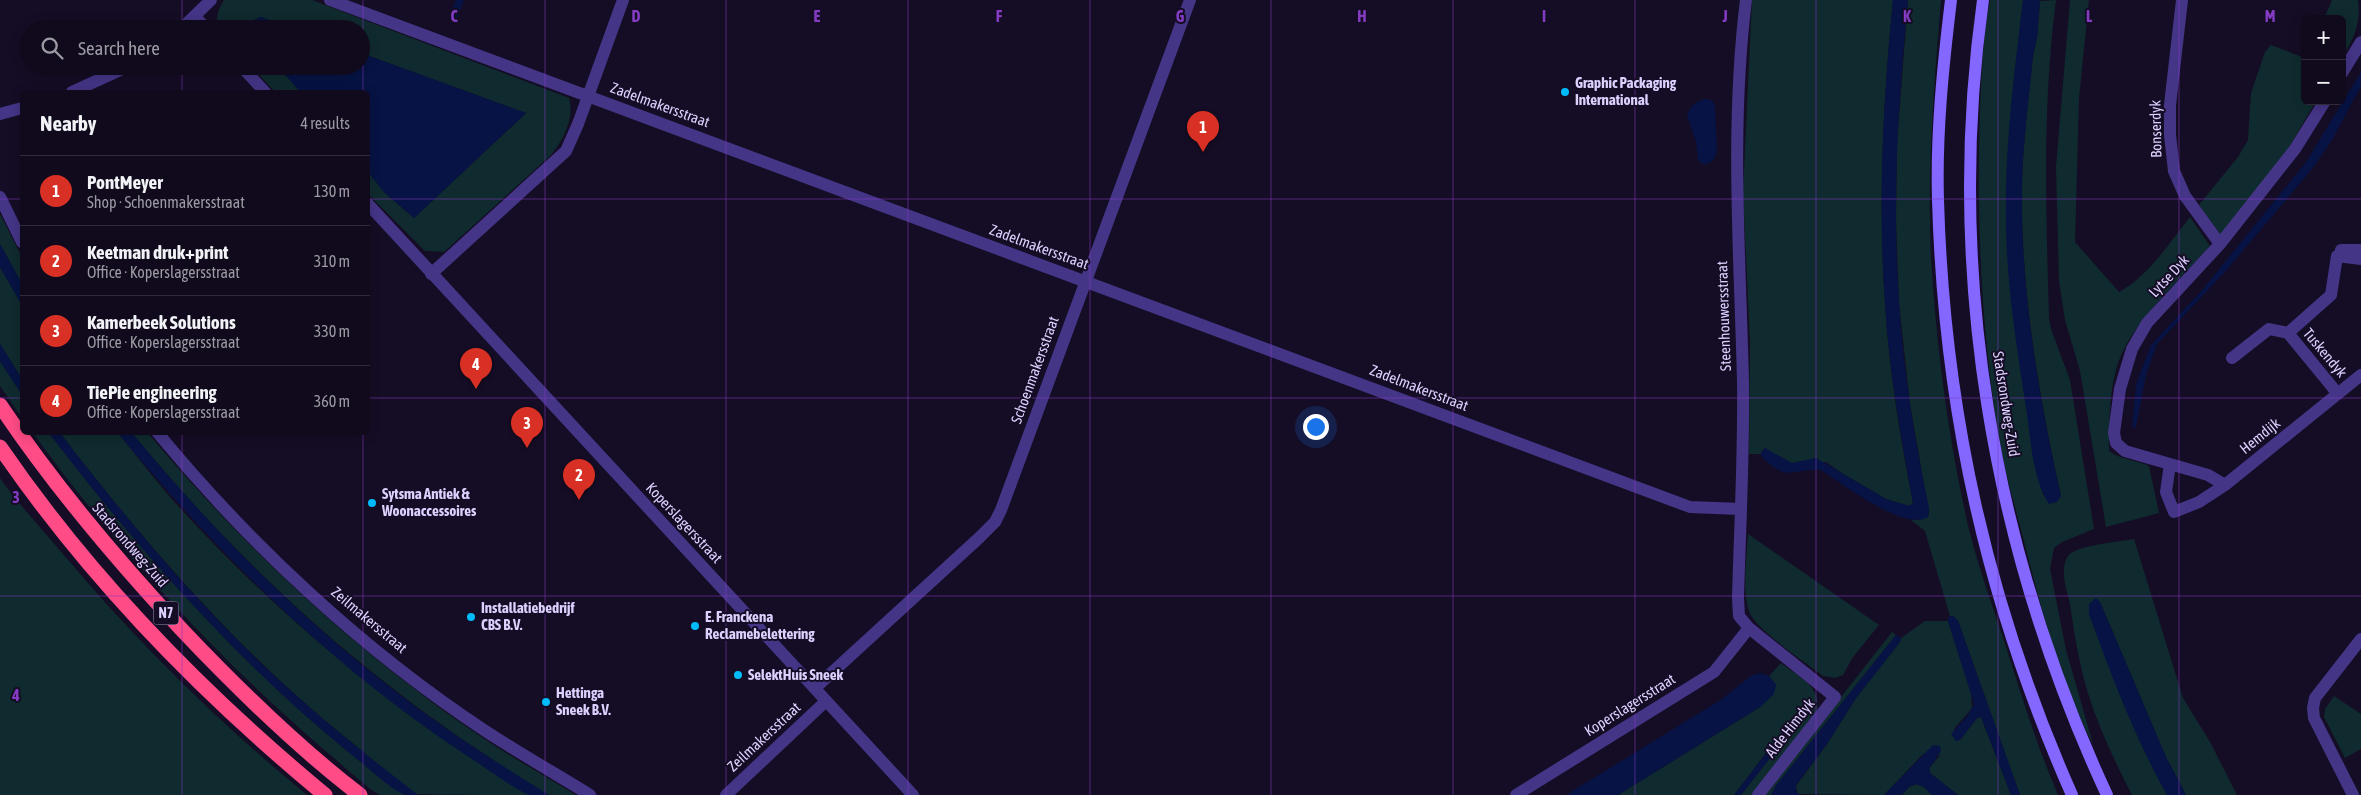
<!DOCTYPE html>
<meta charset="utf-8">
<style>
body{margin:0;font-family:"Asap Condensed",sans-serif;background:#191325;color:#f1f3f6}
.controls{position:absolute;right:15px;top:15px;display:grid;overflow:hidden;border-radius:8px;box-shadow:0 2px 12px #0003}
.controls button{width:45px;height:45px;display:grid;place-items:center;padding:0;border:0;border-bottom:1px solid #302b3b;background:#100a1c;color:#f1f3f6;font:25px sans-serif}
.you{position:absolute;left:1315px;top:426px;width:18px;height:18px;margin:-12px;border:4px solid #fff;border-radius:50%;background:#1a73e8;box-shadow:0 0 0 8px #1a73e833}
.badge{display:grid;place-items:center;width:32px;height:32px;border-radius:50%;background:#d93025;color:#fff;font-size:16px;font-weight:700}
.pin{position:absolute;translate:-50% -41px;filter:drop-shadow(0 1px 2px #0008)}
.pin::after{content:'';position:absolute;top:26px;width:18px;height:15px;background:inherit;clip-path:polygon(0 0,100% 0,50% 100%)}
.list{margin:0;padding:0;list-style:none}
h2{display:flex;justify-content:space-between;align-items:center;height:65px;margin:0;padding:0 20px;font-size:21px}
h2 small{font-size:16px;font-weight:400;color:#9c9aa3}
.list li{display:grid;grid-template-columns:32px 1fr auto;gap:15px;align-items:center;box-sizing:border-box;height:70px;padding:0 20px;border-top:1px solid #302b3b}
.list b{display:block;font-size:19px;white-space:nowrap}
.list p{margin:0;font-size:16px;white-space:nowrap;color:#9c9aa3}
.list em{font-size:16px;font-style:normal;color:#9c9aa3}
.icon{flex:none;width:28px;height:28px;fill:none;stroke:currentColor;stroke-width:2;stroke-linecap:round;stroke-linejoin:round}
.map{position:relative;flex:none;width:2361px;height:795px;overflow:hidden}
.search{position:absolute;background:#100a1c;box-shadow:0 2px 12px #0003;left:20px;top:20px;width:350px;height:55px;display:flex;align-items:center;gap:12px;box-sizing:border-box;padding:0 18px;border-radius:28px;color:#9c9aa3;font-size:19px}
.panel{position:absolute;background:#100a1c;box-shadow:0 2px 12px #0003;left:20px;top:90px;width:350px;height:345px;border-radius:8px}
.map>svg:first-child{display:block}
.green{fill:#0f2b2f}
.water{fill:#061344}
.lines{fill:none;stroke-linecap:round;stroke-linejoin:round}
.street{stroke:#453587;stroke-width:12}
.secondary{stroke:#8367ff;stroke-width:12}
.highway{stroke:#ff4b86;stroke-width:15}
.grid{fill:none;stroke:#853cc5;stroke-width:1;stroke-opacity:0.55}
.poi-dot{fill:#00bbfb;stroke:#150d25;stroke-width:2}
.labels{text-anchor:middle;stroke-width:4;stroke-linejoin:round;paint-order:stroke}
.shield{fill:#150d25;stroke:#a196be;stroke-width:1}
.shield-label{font-size:14px;font-weight:bold;fill:#ddd0ff}
.poi-label{font-size:15px;font-weight:bold;fill:#ddd0ff;stroke:#150d25;text-anchor:start}
.street-label{font-size:15px;fill:#ddd0ff;stroke:#150d25}
.grid-label{font-size:16px;text-anchor:middle;font-weight:bold;fill:#853cc5;stroke:#150d25;stroke-width:4;stroke-linejoin:round;paint-order:stroke}
</style>
<div class="map">
<svg width="2361" height="795" viewBox="0 0 2361 795">
<rect width="100%" height="100%" fill="#150d25"/>
<path class="green" d="M224,0h88l257,98c6,20 -6,43 -19,58l-106,96 -19,-1 -57,-57v-22l17,21 29,25 112,-105 -165,-60v-24h-68l-32,-12 -18,8 3,4h-27c-4,-12 -1,-19 5,-29z
M1752,0h141c-10,101 -15,202 -8,304 4,66 15,133 28,199l-4,3 -23,-7 -43,-25 -17,-12 -34,1 -31,-11v2h-12l1,-113 -7,-149z
M1908,0h33c-7,85 -14,172 -10,257 5,86 16,171 34,255 10,48 28,94 43,141 15,48 30,95 50,142h-38l-62,-174 -5,-5h-3l-25,-85 -14,-11h8l9,-4 1,-3 -19,-109 -11,-101 -3,-81 1,-79z
M1990,0h33l-10,91 -7,136 6,77 12,88 11,72 8,31 18,1c-22,-100 -41,-209 -39,-312 1,-43 7,-86 11,-129l4,-17 3,-37 16,-1c-14,106 -10,212 -7,318l2,11 19,51 24,149 -32,13 -8,6 -4,21 16,81 27,94c-32,-61 -50,-128 -67,-195 -9,-37 -21,-74 -27,-111 -16,-95 -21,-190 -20,-286 1,-48 2,-105 11,-152z
M2070,0h19l-10,98 -4,144 44,50c30,-16 50,-49 71,-75l20,29c-30,34 -83,80 -94,124 -7,26 -7,54 -7,81 10,8 27,9 40,15l10,47 -53,14 -26,-156 -15,-51 -6,-39 -3,-114z
M2332,0h26c3,24 -4,38 -16,58v-39h-18z
M2271,45l31,12 3,-4v48h11l-33,57 -62,77 -22,-30 39,-48 10,-17 3,-47 14,-41z
M251,66h27l22,26h-25z
M0,214l22,43v27l-22,-40z
M0,267l22,38v74l-22,-35z
M0,361l22,34v23l-22,-32z
M33,433h16c103,134 217,261 355,362 -7,0 -16,0 -23,0 -9,-2 -43,-34 -53,-42 -111,-95 -210,-202 -295,-320z
M60,433h58c17,21 34,43 52,64 104,116 226,217 359,298 -15,0 -105,0 -112,-1 -23,-12 -45,-36 -66,-52 -111,-89 -205,-197 -291,-309z
M132,433h16c96,115 210,221 335,305 30,20 62,38 93,57 -8,0 -18,0 -26,0 -12,-3 -52,-32 -64,-40 -134,-88 -253,-199 -354,-322z
M0,478c19,27 42,51 63,76 74,88 155,168 244,241h-307z
M1748,534l131,91 -26,32 -10,18 -8,3 -12,-2c-17,-13 -69,-48 -74,-65 -7,-20 -2,-56 -1,-77z
M2134,539l49,159 27,44 27,53h-51l-20,-38 -66,-155 -7,23 43,107 31,63h-35c-17,-33 -34,-69 -45,-105 -8,-28 -13,-57 -17,-86 -3,-14 -11,-35 -2,-48 8,-11 51,-14 66,-17z
M1925,621h23l23,71 1,16 -18,21 6,11 17,-22 4,-1 30,78h-53l-28,-22v-6l10,-12 -16,-2 -40,42 -86,-1 -2,-8 31,-42 29,-46 44,-56 1,-4z
M1892,632l4,3 -121,152 -4,8h-7z
M1781,663c19,15 43,24 35,51l-64,81h-11l65,-83 -24,20 -48,63h-116l142,-88 16,-22 -7,-9z
M2334,696l27,18v35l-16,9 -21,-41 1,-8z
M1917,784l7,3 8,8h-30l7,-8z"/>
<path class="water" d="M456,0h8l-8,21 -7,-3z
M1893,0h15c-10,100 -16,202 -9,302 4,69 16,139 30,206l-1,9c-24,15 -86,-34 -107,-47 -32,-2 -31,14 -60,-14v-4l4,-4 27,15 24,-5 70,41 23,7 4,-3c-12,-66 -24,-133 -28,-199 -7,-102 -2,-203 8,-304z
M2023,0h17l-3,38 -4,17c-4,43 -10,86 -11,129 -2,104 16,211 39,312l-4,6 -8,2c-17,-26 -18,-65 -23,-96 -9,-59 -19,-120 -20,-181 -2,-75 8,-152 17,-227z
M261,17l32,12h-47l-3,-4z
M361,53l165,60 -112,105 -29,-25 -17,-21v-80h-68l-22,-26h83z
M2361,72v14l-29,54 -20,29 -87,103 -68,72 -11,31 -10,52 -4,1 4,-44 15,-39 52,-56 103,-127z
M1707,99l6,2 2,5 2,46 -4,9 -9,4 -6,-5 -2,-18 -9,-27c4,-9 9,-15 20,-16z
M0,244l22,40v21l-22,-38z
M0,344l22,35v16l-22,-34z
M49,433h11c64,83 131,164 207,236 48,45 99,86 151,126 -4,0 -11,0 -15,-1 -16,-7 -36,-28 -51,-39 -115,-93 -213,-205 -303,-322z
M118,433h14c90,109 195,213 312,294 34,24 70,46 105,68 -6,0 -13,0 -19,0 -12,-3 -51,-32 -64,-40 -132,-87 -248,-200 -348,-322z
M2096,598l4,4 66,155 20,38h-19c-32,-57 -56,-120 -78,-181v-10z
M1953,616l5,5 62,174h-9l-30,-78 -4,1 -17,22 -4,1 -5,-7 17,-19 6,-11 -26,-83v-4z
M1896,635l5,3 -1,4 -44,56 -29,46 -31,41v6l4,4h-29l4,-8z
M1761,673l8,3 7,9 -2,9 -14,13 -142,88h-52l156,-96 30,-24z
M1801,708l5,4 -65,83h-7z
M1933,745l7,1 1,5 -11,16v6l28,22h-26l-8,-8 -8,-3 -7,3 -7,8h-18z"/>
<g class="lines">
<path class="street" d="M330,0l1360,507 50,2
M1746,0c-16,128 -6,254 -3,382 1,72 -3,144 -5,216l1,18 10,12 86,69 -77,98
M2182,0l-12,105v30l4,36 11,25 35,48
M195,17l12,12
M181,29l30,-29
M241,66l24,26
M2342,73l19,-31
M72,92l57,-26
M0,114l22,-6
M0,197l22,45
M368,204l545,591
M2341,250h20
M431,274l135,-123 12,-27 45,-124
M2288,333l43,-38 6,-39 24,3
M2232,358l37,-29 19,4 50,61
M157,432c94,114 207,219 330,300 34,22 69,42 103,63
M2170,464l-4,28 8,20 25,-10 26,-17 136,-110
M2225,485l-17,-10 -83,-24 -9,-8 -2,-10 6,-44 12,-40 15,-26 73,-79 75,-95 30,-48
M815,688l165,-151 15,-15 6,-12 189,-510
M726,795l99,-93
M1516,795l198,-123 35,-44
M2353,795l-39,-77 -1,-10 2,-10 46,-59"/>
<path class="secondary" d="M1951,0c-8,66 -15,134 -13,200 6,210 49,403 134,595
M1983,0c-38,271 9,548 124,795"/>
<path class="highway" d="M0,405c54,81 117,155 183,226 55,58 113,115 177,164
M0,447c89,130 204,248 325,348"/>
</g>
<path class="grid" d="M182,0v29M363,0v92M545,0v795M726,0v795M908,0v795M1090,0v795M1271,0v795M1453,0v795M1635,0v795M1816,0v795M1998,0v795M2179,0v795M182,66v26M0,199h22M368,199h1993M0,398h22M368,398h1993M182,432v363M363,432v363M0,596h2361"/>
<g class="poi-dot">
<circle cx="1565" cy="92" r="5"/>
<circle cx="372" cy="503" r="5"/>
<circle cx="471" cy="617" r="5"/>
<circle cx="695" cy="626" r="5"/>
<circle cx="738" cy="675" r="5"/>
<circle cx="546" cy="702" r="5"/>
</g>
<g class="labels">
<rect class="shield" x="153.5" y="601.5" width="25" height="23" rx="4"/>
<g class="shield-label">
<text x="166" y="618">N7</text>
</g>
<g class="poi-label">
<text x="1575" y="88">Graphic Packaging<tspan x="1575" dy="17">International</tspan></text>
<text x="382" y="499">Sytsma Antiek &amp;<tspan x="382" dy="17">Woonaccessoires</tspan></text>
<text x="481" y="613">Installatiebedrijf<tspan x="481" dy="17">CBS B.V.</tspan></text>
<text x="705" y="622">E. Franckena<tspan x="705" dy="17">Reclamebelettering</tspan></text>
<text x="748" y="680">SelektHuis Sneek</text>
<text x="556" y="698">Hettinga<tspan x="556" dy="17">Sneek B.V.</tspan></text>
</g>
<g class="street-label">
<text transform="translate(660 105) rotate(20)" y="5">Zadelmakersstraat</text>
<text transform="translate(2156 129) rotate(-91)" y="5">Bonserdyk</text>
<text transform="translate(1039 247) rotate(20)" y="5">Zadelmakersstraat</text>
<text transform="translate(2169 276) rotate(-47)" y="5">Lytse Dyk</text>
<text transform="translate(1724 316) rotate(-92)" y="5">Steenhouwersstraat</text>
<text transform="translate(2325 353) rotate(50)" y="5">Tuskendyk</text>
<text transform="translate(1035 370) rotate(-70)" y="5">Schoenmakersstraat</text>
<text transform="translate(1419 388) rotate(21)" y="5">Zadelmakersstraat</text>
<text transform="translate(2006 404) rotate(81)" y="5">Stadsrondweg-Zuid</text>
<text transform="translate(2260 436) rotate(-39)" y="5">Hemdijk</text>
<text transform="translate(684 523) rotate(47)" y="5">Koperslagersstraat</text>
<text transform="translate(130 545) rotate(49)" y="5">Stadsrondweg-Zuid</text>
<text transform="translate(369 620) rotate(40)" y="5">Zeilmakersstraat</text>
<text transform="translate(1630 705) rotate(-32)" y="5">Koperslagersstraat</text>
<text transform="translate(1790 728) rotate(-52)" y="5">Alde Himdyk</text>
<text transform="translate(764 737) rotate(-43)" y="5">Zeilmakersstraat</text>
</g>
</g>
<g class="grid-label">
<text x="454" y="22">C</text>
<text x="636" y="22">D</text>
<text x="817" y="22">E</text>
<text x="999" y="22">F</text>
<text x="1180" y="22">G</text>
<text x="1362" y="22">H</text>
<text x="1544" y="22">I</text>
<text x="1725" y="22">J</text>
<text x="1907" y="22">K</text>
<text x="2089" y="22">L</text>
<text x="2270" y="22">M</text>
<text x="16" y="503">3</text>
<text x="16" y="701">4</text>
</g>
</svg>
<div class="controls">
<button>+</button>
<button>−</button>
</div>
<div class="you"></div>
<div class="pin badge" style="left:1203px;top:152px">1</div>
<div class="pin badge" style="left:579px;top:500px">2</div>
<div class="pin badge" style="left:527px;top:448px">3</div>
<div class="pin badge" style="left:476px;top:389px">4</div>
<div class="search"><svg class="icon" aria-label="search" viewBox="0 0 24 24"><circle cx="10" cy="10" r="6"/><path d="M15 15l6 6"/></svg>Search here</div>
<section class="panel">
<h2>Nearby<small>4 results</small></h2>
<ul class="list">
<li><span class="badge">1</span><div><b>PontMeyer</b><p>Shop · Schoenmakersstraat</p></div><em>130 m</em></li>
<li><span class="badge">2</span><div><b>Keetman druk+print</b><p>Office · Koperslagersstraat</p></div><em>310 m</em></li>
<li><span class="badge">3</span><div><b>Kamerbeek Solutions</b><p>Office · Koperslagersstraat</p></div><em>330 m</em></li>
<li><span class="badge">4</span><div><b>TiePie engineering</b><p>Office · Koperslagersstraat</p></div><em>360 m</em></li>
</ul>
</section>
</div>
